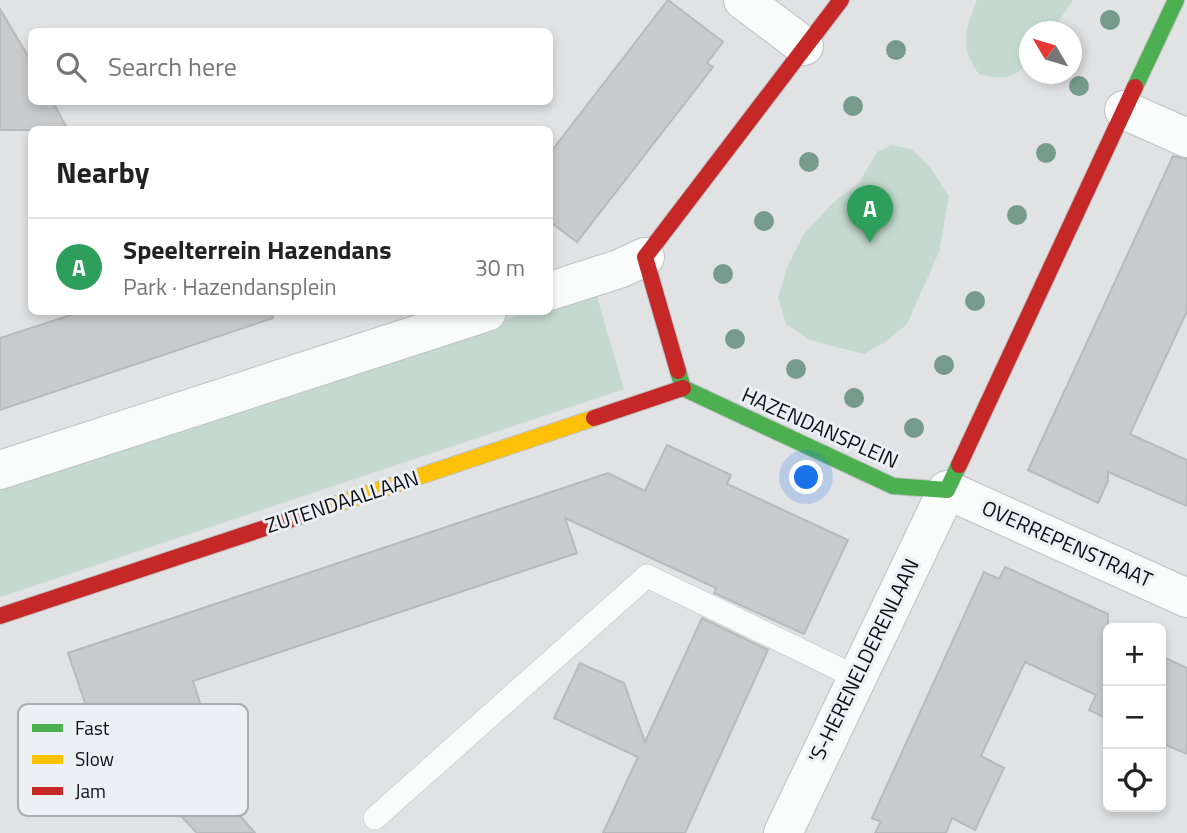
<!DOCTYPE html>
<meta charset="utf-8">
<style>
body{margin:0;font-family:"Titillium Web",sans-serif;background:#f2f2f2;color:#222}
.controls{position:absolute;right:21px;bottom:21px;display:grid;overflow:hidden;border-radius:10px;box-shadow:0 4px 10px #0003}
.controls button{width:63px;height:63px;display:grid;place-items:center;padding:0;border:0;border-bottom:2px solid #e0e0e0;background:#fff;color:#222;font:35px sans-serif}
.compass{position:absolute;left:1019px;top:21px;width:63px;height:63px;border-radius:50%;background:#fff;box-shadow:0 4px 10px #0003;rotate:308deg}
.you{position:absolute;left:807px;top:478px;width:24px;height:24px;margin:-18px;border:5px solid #fff;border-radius:50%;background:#1a73e8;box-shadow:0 0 0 10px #1a73e833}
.badge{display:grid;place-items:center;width:46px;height:46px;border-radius:50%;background:#585a5b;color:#fff;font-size:23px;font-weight:700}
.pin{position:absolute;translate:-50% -58px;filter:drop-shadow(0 2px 4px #0008)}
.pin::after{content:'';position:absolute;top:37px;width:24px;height:21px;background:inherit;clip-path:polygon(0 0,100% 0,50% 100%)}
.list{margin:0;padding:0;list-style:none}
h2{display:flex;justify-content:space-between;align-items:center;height:91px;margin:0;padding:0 28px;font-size:30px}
h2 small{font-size:23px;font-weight:400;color:#767676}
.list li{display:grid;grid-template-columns:46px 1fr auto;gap:21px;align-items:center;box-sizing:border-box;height:98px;padding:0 28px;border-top:2px solid #e0e0e0}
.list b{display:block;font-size:26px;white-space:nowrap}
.list p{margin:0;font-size:23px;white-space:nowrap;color:#767676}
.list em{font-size:23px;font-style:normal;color:#767676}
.icon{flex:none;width:38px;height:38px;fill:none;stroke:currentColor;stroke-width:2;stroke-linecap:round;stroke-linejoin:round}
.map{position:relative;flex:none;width:1187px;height:833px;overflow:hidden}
.search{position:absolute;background:#fff;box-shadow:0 4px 10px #0003;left:28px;top:28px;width:525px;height:77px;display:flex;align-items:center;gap:18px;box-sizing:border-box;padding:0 24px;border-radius:10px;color:#767676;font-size:26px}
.panel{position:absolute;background:#fff;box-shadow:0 4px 10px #0003;left:28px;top:126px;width:525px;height:189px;border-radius:10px}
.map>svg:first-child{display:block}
.green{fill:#c4dad0}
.building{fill:#c9cacc;stroke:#b7b9bb;stroke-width:2}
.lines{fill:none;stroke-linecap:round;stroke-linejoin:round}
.lane-casing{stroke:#bfc0c2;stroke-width:24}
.street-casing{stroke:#bfc0c2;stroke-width:40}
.fast-casing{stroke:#bfc0c2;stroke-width:18}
.slow-casing{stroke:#bfc0c2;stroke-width:18}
.jam-casing{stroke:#bfc0c2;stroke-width:18}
.lane{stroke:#fafbfb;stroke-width:23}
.street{stroke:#fafbfb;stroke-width:38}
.fast{stroke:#4caf50;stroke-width:16}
.slow{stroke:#ffc107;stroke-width:16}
.jam{stroke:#c62828;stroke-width:16}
.tree{fill:#769b8d}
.labels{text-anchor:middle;stroke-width:6;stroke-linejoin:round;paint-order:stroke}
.street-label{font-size:21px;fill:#0f1011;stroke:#eceff3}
.key{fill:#eceff3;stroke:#aaacaf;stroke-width:2}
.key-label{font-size:19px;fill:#0f1011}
</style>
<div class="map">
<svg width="1187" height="833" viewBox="0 0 1187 833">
<rect width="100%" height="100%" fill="#e0e2e4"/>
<path class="green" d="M977,0h96l-21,31 -22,1 -1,30c-17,18 -27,18 -50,12 -20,-27 -14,-44 -2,-74z
M891,145l20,4 19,18 19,29 -10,56 -32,72 -23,19 -20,11 -54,-14 -24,-16 -8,-26 9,-31 16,-32 31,-33 25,-19 18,-31z
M595,290l29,99 -624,208v-110l529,-175h21v-7z"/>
<path class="building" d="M668,0l55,42 -16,21 6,4 -136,175 -27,-20v-69z
M0,9l32,54v39h21l15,28h-68z
M1173,156l14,3v152l-57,123 57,26v46l-79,-34v9l-10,22 -70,-33z
M80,312h192l1,6 -273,92v-72z
M667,445l64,30 -4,9 121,56 -44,94 -90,-41 2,-5 -151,-70 12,35 -384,128 13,41 -103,34 -35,-103 540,-180 37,18z
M1005,567l103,47v105l-19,-9 7,-15 -71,-33 -44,94 23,12 -29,62 -23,-12 -6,15h-71l6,-11 -9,-4 112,-246 15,7z
M702,618l66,32 -83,183h-82l35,-76 -84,-39 26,-55 44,20 21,59z
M1161,656l26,12v86l-26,-11z
M198,768l57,65h-58l-33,-35z"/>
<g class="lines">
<defs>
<path id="lane" d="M375,818l272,-242 209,101"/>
<path id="street" d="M743,0l61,46
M1124,110l63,28
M550,291l69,-22 26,-12
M0,470l487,-158
M783,833l164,-343 240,108"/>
<path id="fast" d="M1135,87l41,-87
M678,371l5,17 210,98 54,4 12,-25"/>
<path id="slow" d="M298,517l296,-99"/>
<path id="jam" d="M678,371l-33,-114 196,-257
M594,418l89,-30
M959,465l176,-378
M0,616l298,-99"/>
</defs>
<use href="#lane" class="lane-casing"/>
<use href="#street" class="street-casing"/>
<use href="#fast" class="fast-casing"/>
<use href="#slow" class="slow-casing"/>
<use href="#jam" class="jam-casing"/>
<use href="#lane" class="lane"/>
<use href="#street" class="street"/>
<use href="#fast" class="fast"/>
<use href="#slow" class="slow"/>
<use href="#jam" class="jam"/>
</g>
<g class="tree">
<circle cx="1110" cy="20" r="10"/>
<circle cx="896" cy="50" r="10"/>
<circle cx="1079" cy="86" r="10"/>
<circle cx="853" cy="106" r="10"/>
<circle cx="1046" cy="153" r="10"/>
<circle cx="809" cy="162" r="10"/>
<circle cx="1017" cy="215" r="10"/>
<circle cx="764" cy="221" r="10"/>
<circle cx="723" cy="274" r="10"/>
<circle cx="975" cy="301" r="10"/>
<circle cx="735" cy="339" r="10"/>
<circle cx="944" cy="365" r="10"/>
<circle cx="796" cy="369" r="10"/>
<circle cx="854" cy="398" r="10"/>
<circle cx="914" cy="428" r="10"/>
</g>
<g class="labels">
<g class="street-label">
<text transform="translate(820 428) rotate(24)" y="7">HAZENDANSPLEIN</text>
<text transform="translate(342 502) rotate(-18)" y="7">ZUTENDAALLAAN</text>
<text transform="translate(1067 544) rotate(24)" y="7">OVERREPENSTRAAT</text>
<text transform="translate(864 661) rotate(-64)" y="7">'S-HERENELDERENLAAN</text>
</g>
</g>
<rect x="18" y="704" width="230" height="112" rx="10" class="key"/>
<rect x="32" y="724" width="31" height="8" fill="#4caf50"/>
<rect x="32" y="755" width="31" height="9" fill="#ffc107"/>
<rect x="32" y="787" width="31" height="8" fill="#c62828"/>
<g class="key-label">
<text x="75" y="735">Fast</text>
<text x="75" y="766">Slow</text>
<text x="75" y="798">Jam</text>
</g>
</svg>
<div class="controls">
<button>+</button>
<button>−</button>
<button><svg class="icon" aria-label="locate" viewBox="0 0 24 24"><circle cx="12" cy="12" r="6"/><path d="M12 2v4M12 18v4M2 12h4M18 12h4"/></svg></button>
</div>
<svg class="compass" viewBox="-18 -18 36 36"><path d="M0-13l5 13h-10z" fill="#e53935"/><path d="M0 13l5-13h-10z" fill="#767676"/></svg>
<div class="you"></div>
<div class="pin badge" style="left:870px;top:243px;background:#2e9e5b">A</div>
<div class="search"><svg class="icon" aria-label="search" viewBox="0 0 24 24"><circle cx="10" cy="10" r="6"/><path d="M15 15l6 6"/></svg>Search here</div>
<section class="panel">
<h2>Nearby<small></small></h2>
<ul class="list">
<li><span class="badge" style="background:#2e9e5b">A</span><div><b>Speelterrein Hazendans</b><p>Park · Hazendansplein</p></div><em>30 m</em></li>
</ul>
</section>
</div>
